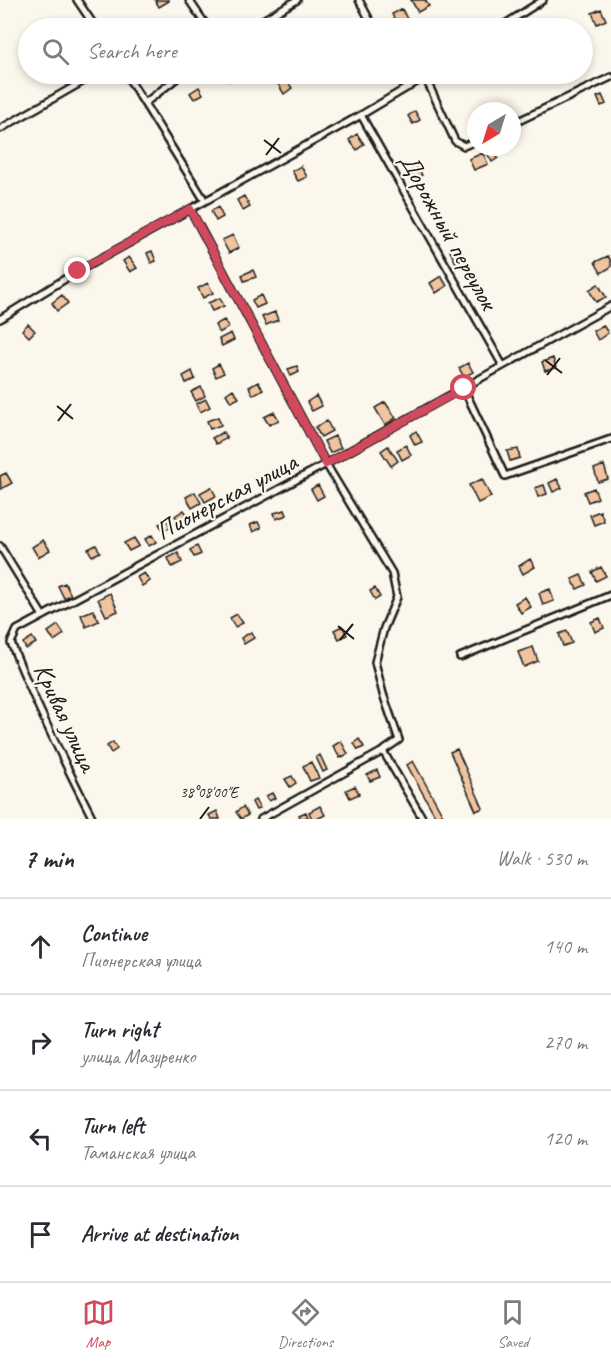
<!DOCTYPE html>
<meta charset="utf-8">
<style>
body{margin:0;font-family:Caveat,sans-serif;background:#f2f2f3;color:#2b2b33}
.compass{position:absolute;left:467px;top:102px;width:54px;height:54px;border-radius:50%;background:#fff;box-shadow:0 3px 9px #0003;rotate:218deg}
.stop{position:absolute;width:18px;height:18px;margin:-14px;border:4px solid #d1495b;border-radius:50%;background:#fff}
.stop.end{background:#d1495b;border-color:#fff;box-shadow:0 2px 6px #0008}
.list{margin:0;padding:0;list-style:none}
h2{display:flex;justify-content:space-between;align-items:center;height:78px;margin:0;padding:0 24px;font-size:26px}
h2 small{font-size:20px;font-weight:400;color:#7c7c81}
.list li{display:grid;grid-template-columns:39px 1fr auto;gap:18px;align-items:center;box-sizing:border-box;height:96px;padding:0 24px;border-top:2px solid #e1e1e2}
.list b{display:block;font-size:22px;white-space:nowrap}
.list p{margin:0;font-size:20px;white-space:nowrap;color:#7c7c81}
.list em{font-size:20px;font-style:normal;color:#7c7c81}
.icon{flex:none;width:33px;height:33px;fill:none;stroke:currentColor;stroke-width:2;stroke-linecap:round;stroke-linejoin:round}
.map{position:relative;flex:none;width:611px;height:819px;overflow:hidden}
.search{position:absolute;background:#fff;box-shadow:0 3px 9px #0003;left:18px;right:18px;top:18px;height:66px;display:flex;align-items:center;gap:15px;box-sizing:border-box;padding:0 21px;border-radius:33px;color:#7c7c81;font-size:22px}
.sheet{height:462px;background:#fff}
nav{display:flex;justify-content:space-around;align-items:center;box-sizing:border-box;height:84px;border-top:2px solid #e1e1e2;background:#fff;font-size:16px;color:#7c7c81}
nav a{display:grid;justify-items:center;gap:3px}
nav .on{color:#d1495b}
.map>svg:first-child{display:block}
.building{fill:#efc49f;stroke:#1c1c1c;stroke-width:1.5}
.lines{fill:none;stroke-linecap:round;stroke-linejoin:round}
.minor-casing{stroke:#1c1c1c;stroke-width:10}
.minor{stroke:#fbf7ec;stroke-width:5}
.route{stroke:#d1495b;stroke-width:8}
.ticks{fill:none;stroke:#1c1c1c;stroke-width:2}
.labels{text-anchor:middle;stroke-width:4.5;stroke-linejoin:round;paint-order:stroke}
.street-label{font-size:26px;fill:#1c1c1c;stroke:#fbf7ec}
.ticks-label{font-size:15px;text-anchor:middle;fill:#1c1c1c;stroke:#fbf7ec;stroke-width:4.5;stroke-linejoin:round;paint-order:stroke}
</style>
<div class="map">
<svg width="611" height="819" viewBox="0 0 611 819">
<rect width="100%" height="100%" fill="#fbf7ec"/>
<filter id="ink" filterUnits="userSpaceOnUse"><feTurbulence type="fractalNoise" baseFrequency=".0167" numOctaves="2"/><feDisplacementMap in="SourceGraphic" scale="12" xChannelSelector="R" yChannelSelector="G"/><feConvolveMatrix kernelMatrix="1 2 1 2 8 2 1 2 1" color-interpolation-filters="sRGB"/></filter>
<g filter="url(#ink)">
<path class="building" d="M155,0h14v1l-10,6z
M411,0h14l4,6 -11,6z
M402,9l6,12 -10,5 -6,-12z
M601,9l5,11 -9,4 -5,-11z
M225,74h12l1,2 -8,5z
M286,79l6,9 -8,6 -6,-10z
M199,87l4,7 -9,5 -4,-6z
M602,95l4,9 -5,2 -4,-9z
M415,111l5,9 -7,4 -5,-8z
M357,134l7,10 -7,6 -8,-10z
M493,150l5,8 -6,4 -5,-9z
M483,153l5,11 -14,6 -5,-11z
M301,166l6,11 -9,4 -6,-10z
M418,168l4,7 -10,5 -4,-8z
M244,196l6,11 -7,4 -6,-11z
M218,207l5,10 -7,4 -5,-10z
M233,235l6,13 -10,5 -7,-13z
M459,247l6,12 -9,4 -6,-12z
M152,251l4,10 -5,2 -4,-10z
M608,256l3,5v6l-10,6 -6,-11z
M129,257l8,11 -7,4 -7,-11z
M253,270l3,7 -12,4 -2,-6z
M441,276l6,10 -11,7 -6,-10z
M208,283l5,10 -10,5 -5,-10z
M598,284l8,13 -10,5 -7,-12z
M62,295l6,8 -11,8 -5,-8z
M261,295l4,9 -9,4 -4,-8z
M220,298l4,8 -12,5 -4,-8z
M275,312l3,8 -12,5 -4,-8z
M224,320l5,7 -10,6 -4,-8z
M28,324l7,7 -6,6 -7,-7z
M603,325l5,8 -10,7 -5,-9z
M231,333l3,7 -12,6 -3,-7z
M553,358l3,10 -11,3 -3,-9z
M468,363l5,9 -9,5 -5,-9z
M219,364l5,9 -8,4 -4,-9z
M297,366l2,6 -8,4 -3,-7z
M192,371l3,8 -9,4 -3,-7z
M258,382l5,7 -10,6 -4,-8z
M201,387l4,9 -9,5 -5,-9z
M233,389l6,9 -8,4 -5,-8z
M316,396l6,10 -10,5 -5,-9z
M206,399l4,8 -10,5 -4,-8z
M385,402l11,16 -11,7 -10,-17z
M274,412l5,8 -10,5 -5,-8z
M218,417l3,8 -11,4 -3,-8z
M327,421l5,10 -11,6 -6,-10z
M416,431l6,11 -7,3 -5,-10z
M223,432l4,6 -11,6 -4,-6z
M335,436l6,12 -11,5 -6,-12z
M406,445l5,10 -9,5 -5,-10z
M388,446l10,15 -7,5 -10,-15z
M518,449l2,9 -10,3 -3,-10z
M604,465l4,14 -10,3 -4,-13z
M6,473l6,10 -11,6 -1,-13z
M482,479l9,18 -13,6 -9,-18z
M557,479l5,9 -9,4 -4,-9z
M318,485l6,11 -7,4 -6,-11z
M544,485l3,9 -9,3 -3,-9z
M211,487l5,9 -11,6 -5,-9z
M594,488l4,10 -10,4 -4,-10z
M195,492l6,11 -9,5 -6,-11z
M184,510l5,7 -9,6 -5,-7z
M285,510l2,5 -11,4 -2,-6z
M600,511l4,10 -10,4 -4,-10z
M167,520l4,7 -7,4 -5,-7z
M258,522l3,6 -8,4 -3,-7z
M152,535l4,7 -7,4 -4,-7z
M134,538l5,8 -10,5 -5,-8z
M43,540l7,10 -12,7 -6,-10z
M96,545l4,7 -8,4 -4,-7z
M197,546l4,8 -7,3 -4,-7z
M178,553l4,9 -10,5 -4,-9z
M530,559l5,8 -12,7 -4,-8z
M601,567l5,9 -10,5 -4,-9z
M144,573l6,8 -8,5 -5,-9z
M581,575l5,10 -9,4 -5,-10z
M65,583l6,12 -7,3 -6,-12z
M375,588l5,9 -5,3 -5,-9z
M550,589l4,12 -11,4 -4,-12z
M110,593l8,18 -12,5 -8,-17z
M525,597l6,10 -10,6 -6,-10z
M93,610l6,11 -13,6 -5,-12z
M237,614l6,9 -8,4 -5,-9z
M600,618l4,10 -9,4 -4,-10z
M58,625l6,9 -10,7 -6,-9z
M342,626l5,9 -8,4 -5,-9z
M567,631l5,12 -9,3 -4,-12z
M251,632l3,6 -10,6 -3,-6z
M32,637l4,6 -10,6 -3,-6z
M533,647l5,14 -14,6 -6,-15z
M359,739l5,8 -6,3 -4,-7z
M341,741l7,13 -8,4 -7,-12z
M113,742l4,7 -6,4 -4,-7z
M457,749l26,59 -7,3 -26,-59z
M320,755l7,15 -4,2 -7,-15z
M413,761l32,58h-8l-30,-54z
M311,762l8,16 -9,3 -7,-15z
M377,770l3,7 -10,4 -3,-6z
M292,776l4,7 -6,4 -5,-8z
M355,786l4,8 -9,4 -4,-8z
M272,793l3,5 -6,3 -3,-5z
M255,800l5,8 -4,2 -4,-8z
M320,806l5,9 -8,4h-5l-3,-7z
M243,807l5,8 -7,4 -5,-7z
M217,811l3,8h-9l-2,-4z
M306,812l2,5 -7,2 -2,-4z"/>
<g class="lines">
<defs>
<path id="minor" d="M77,0l19,28
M189,0l19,28
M359,0l15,28
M249,28l48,-28
M499,28l44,-28
M126,74l79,127
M401,74l8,13
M425,77l30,64 9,5 12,-5
M145,103l37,-29
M361,115l142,251
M512,124l99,-47
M0,129l96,-55
M190,209l136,255 66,109 5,24 -13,31 -9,34 8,32 16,46 -16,11 40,68
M0,319l78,-48 283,-156 69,-41
M464,389l41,87 106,-37
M0,546l43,70
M460,657l151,-62
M93,819c-29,-57 -58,-116 -82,-176l6,-13 309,-166 285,-158
M261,819l122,-68"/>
</defs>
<use href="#minor" class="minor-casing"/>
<use href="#minor" class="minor"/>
</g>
</g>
<g class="lines" filter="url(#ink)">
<path class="route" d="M78,271l112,-62 136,255 138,-76"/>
</g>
<path class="ticks" d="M264,140l17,13M266,155l13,-17M545,360l17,13M547,375l13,-17M57,406l16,13M58,421l13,-17M338,626l16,13M340,640l13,-16M200,819l9,-12"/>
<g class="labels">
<g class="street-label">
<text transform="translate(449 231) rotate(61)" y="9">Дорожный переулок</text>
<text transform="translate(226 496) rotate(-28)" y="9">Пионерская улица</text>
<text transform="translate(66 717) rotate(65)" y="9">Кривая улица</text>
</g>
</g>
<g class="ticks-label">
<text x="209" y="797">38°08'00"E</text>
</g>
</svg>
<svg class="compass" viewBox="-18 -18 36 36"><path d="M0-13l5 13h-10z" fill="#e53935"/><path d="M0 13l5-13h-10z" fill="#7c7c81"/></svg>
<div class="stop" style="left:464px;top:388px"></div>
<div class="stop end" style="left:78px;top:271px"></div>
<div class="search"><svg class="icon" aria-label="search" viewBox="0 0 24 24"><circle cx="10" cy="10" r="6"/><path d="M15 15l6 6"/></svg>Search here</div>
</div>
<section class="sheet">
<h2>7 min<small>Walk · 530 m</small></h2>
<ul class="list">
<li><svg class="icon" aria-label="ahead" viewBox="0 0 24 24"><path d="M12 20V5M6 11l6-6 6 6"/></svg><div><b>Continue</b><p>Пионерская улица</p></div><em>140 m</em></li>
<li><svg class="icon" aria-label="right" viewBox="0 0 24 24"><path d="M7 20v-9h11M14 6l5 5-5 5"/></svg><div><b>Turn right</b><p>улица Мазуренко</p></div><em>270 m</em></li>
<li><svg class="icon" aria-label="left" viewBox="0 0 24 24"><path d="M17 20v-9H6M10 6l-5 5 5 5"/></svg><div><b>Turn left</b><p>Таманская улица</p></div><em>120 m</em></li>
<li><svg class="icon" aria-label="arrive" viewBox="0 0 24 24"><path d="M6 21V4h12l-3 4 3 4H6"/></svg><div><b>Arrive at destination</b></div></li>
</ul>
</section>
<nav>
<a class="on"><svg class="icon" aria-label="map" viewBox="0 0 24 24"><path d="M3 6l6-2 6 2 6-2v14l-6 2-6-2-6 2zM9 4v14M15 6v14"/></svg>Map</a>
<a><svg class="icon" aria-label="directions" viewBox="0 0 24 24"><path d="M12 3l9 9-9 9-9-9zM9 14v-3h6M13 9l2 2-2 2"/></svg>Directions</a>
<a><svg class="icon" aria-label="saved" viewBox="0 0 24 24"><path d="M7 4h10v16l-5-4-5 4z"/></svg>Saved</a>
</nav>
